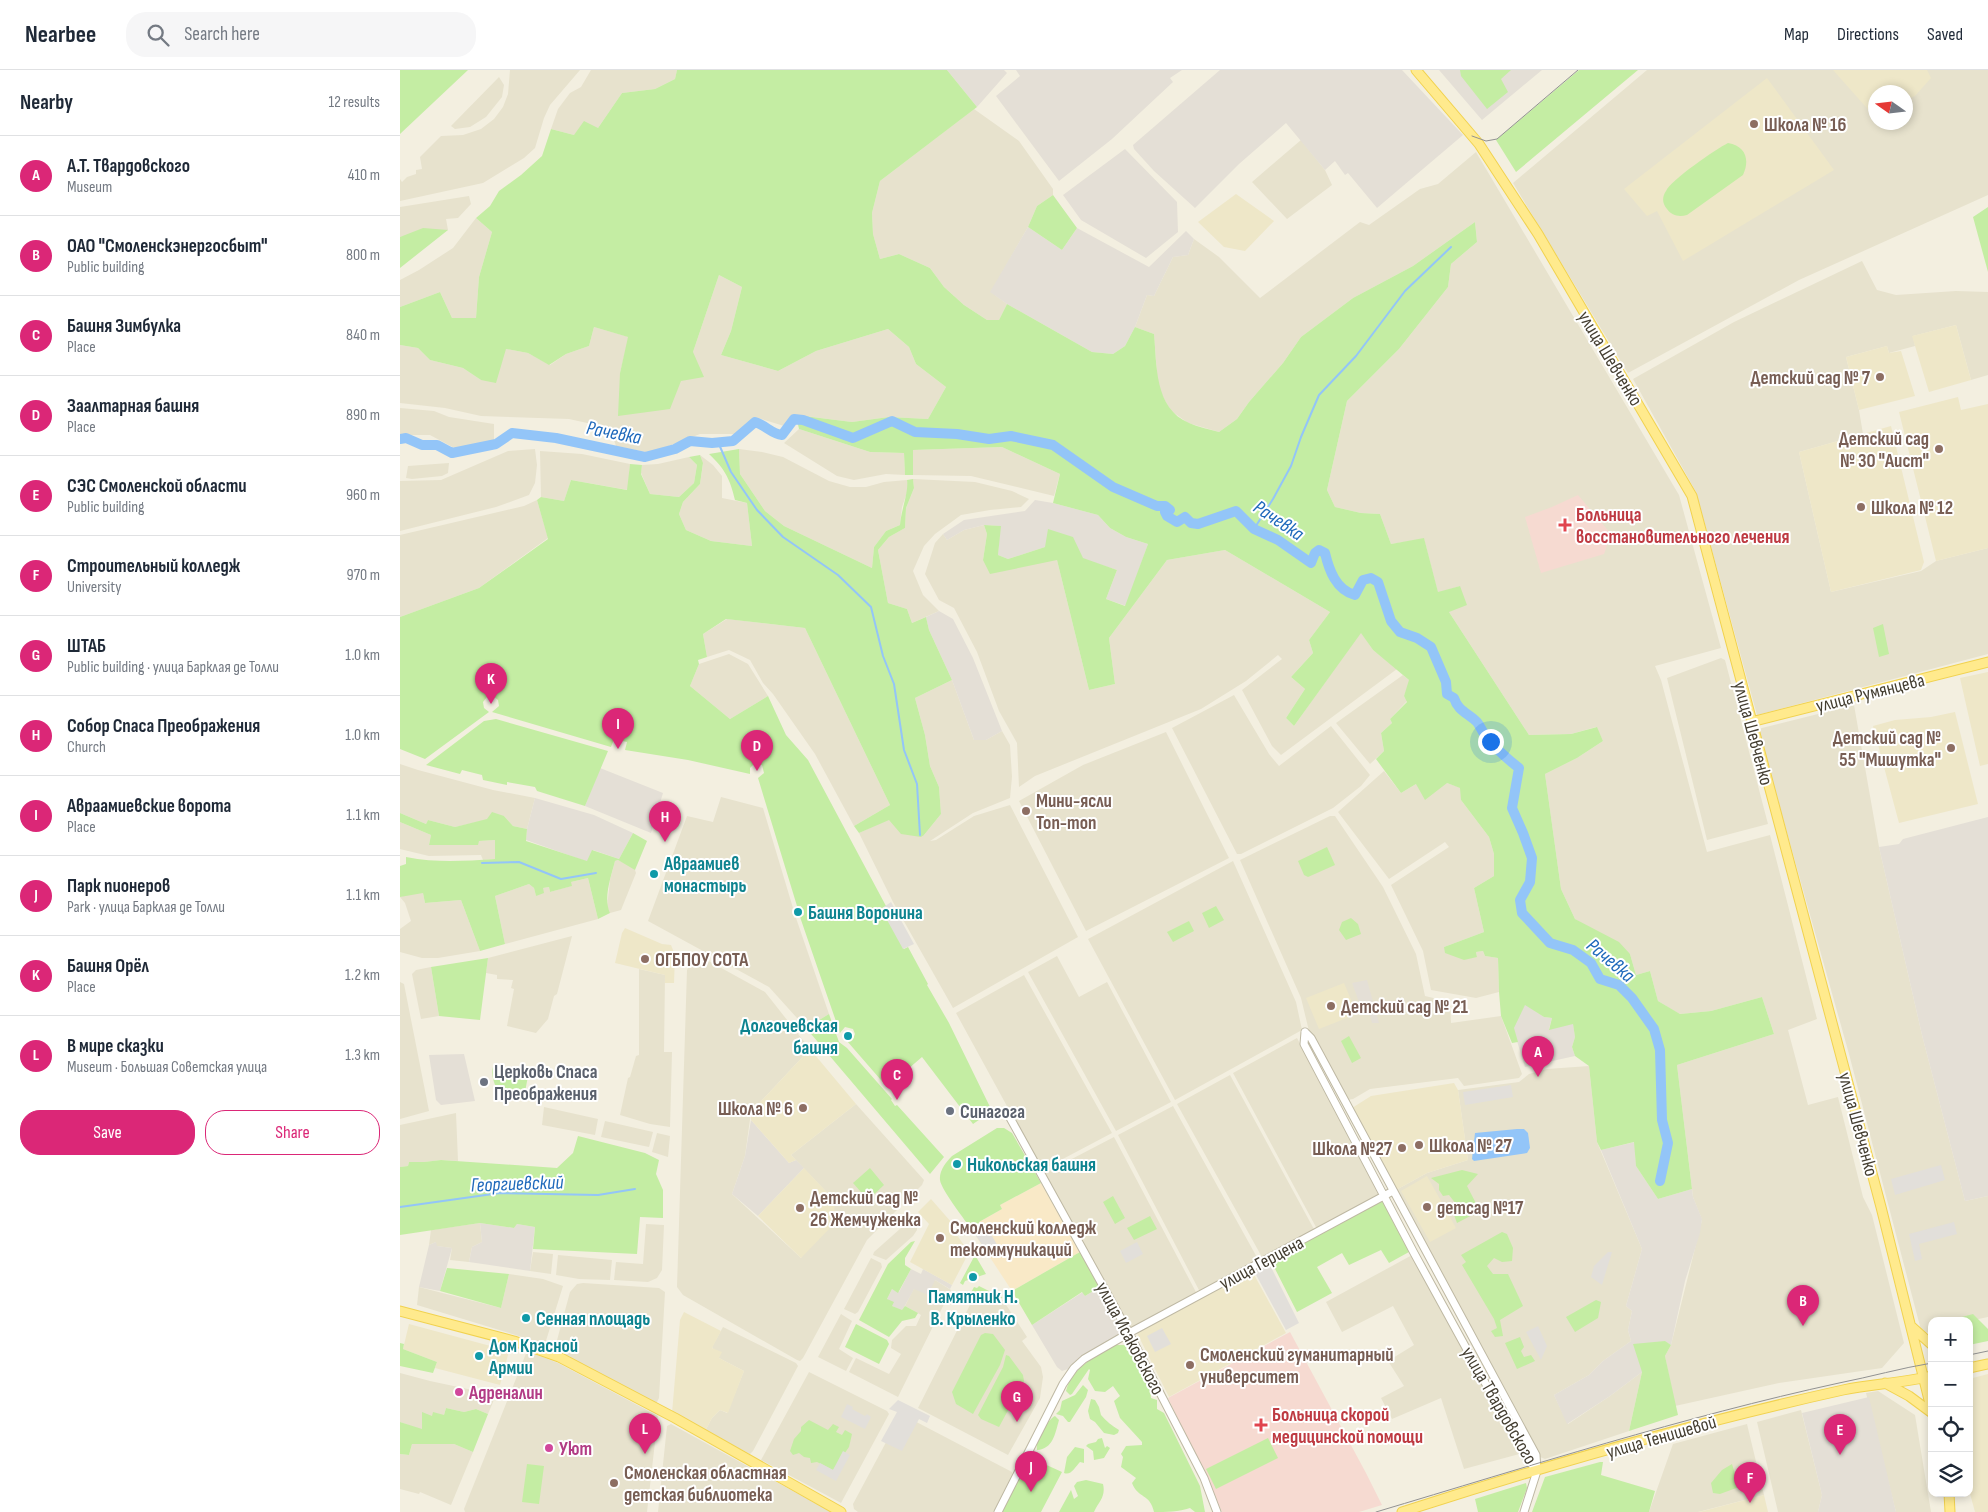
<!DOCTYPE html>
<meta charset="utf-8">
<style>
body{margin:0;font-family:"Sofia Sans Condensed",sans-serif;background:#f6f6f7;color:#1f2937}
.controls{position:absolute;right:15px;bottom:15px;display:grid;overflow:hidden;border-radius:10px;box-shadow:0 2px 8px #0003}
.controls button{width:45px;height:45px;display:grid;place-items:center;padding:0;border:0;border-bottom:1px solid #e0e1e3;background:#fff;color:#1f2937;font:25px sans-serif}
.compass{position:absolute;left:1468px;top:15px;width:45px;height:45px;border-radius:50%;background:#fff;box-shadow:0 2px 8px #0003;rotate:284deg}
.you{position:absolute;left:1090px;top:671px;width:18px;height:18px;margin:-12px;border:4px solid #fff;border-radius:50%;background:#1a73e8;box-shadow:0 0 0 8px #1a73e833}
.badge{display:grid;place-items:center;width:32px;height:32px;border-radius:50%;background:#db2777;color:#fff;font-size:16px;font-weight:700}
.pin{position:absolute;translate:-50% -41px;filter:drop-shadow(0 1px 2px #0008)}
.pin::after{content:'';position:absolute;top:26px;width:18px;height:15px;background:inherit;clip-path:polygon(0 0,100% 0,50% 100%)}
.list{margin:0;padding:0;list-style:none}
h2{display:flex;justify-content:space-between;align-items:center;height:65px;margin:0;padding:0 20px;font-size:21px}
h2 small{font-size:16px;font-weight:400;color:#747a83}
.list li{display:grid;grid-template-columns:32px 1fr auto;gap:15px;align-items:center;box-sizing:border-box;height:80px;padding:0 20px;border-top:1px solid #e0e1e3}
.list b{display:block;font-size:19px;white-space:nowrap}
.list p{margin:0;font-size:16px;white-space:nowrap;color:#747a83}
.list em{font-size:16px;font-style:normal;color:#747a83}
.actions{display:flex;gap:10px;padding:15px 20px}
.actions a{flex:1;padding:11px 0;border:1px solid #db2777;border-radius:20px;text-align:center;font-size:18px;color:#db2777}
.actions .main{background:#db2777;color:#fff}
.icon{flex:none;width:28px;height:28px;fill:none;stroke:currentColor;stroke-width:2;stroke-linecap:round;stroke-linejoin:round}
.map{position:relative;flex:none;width:1588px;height:1442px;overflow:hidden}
header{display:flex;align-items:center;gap:30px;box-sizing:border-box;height:70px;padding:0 25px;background:#fff;border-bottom:1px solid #e0e1e3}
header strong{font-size:24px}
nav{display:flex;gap:28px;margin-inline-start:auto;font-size:18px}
.search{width:350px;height:45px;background:#f6f6f7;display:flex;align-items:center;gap:12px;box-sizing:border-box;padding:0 18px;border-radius:20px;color:#747a83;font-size:19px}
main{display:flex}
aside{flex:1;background:#fff}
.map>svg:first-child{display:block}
.residential{fill:#e7e2cd;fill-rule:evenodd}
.commercial{fill:#f9e9c7}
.industrial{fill:#e4dfd6}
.education{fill:#eee7c8}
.medical{fill:#f6dad1}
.green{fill:#c4eda3}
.parking{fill:#e2dfda}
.water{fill:#93c5f8}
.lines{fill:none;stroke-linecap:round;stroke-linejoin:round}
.stream{stroke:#93c5f8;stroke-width:2}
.river{stroke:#93c5f8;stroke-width:10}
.minor-casing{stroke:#beb8a3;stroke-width:9}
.major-casing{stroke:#f1d24f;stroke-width:11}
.minor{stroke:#fff;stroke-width:7}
.major{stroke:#ffea8d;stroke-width:9}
.tram{stroke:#929292;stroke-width:1}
.education-dot{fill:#8d6e63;stroke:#fff;stroke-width:2}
.health-dot{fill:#e0444e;stroke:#fff;stroke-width:2}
.culture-dot{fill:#0f9aa8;stroke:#fff;stroke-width:2}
.worship-dot{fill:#6b7280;stroke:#fff;stroke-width:2}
.hotel-dot{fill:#d1479c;stroke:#fff;stroke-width:2}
.labels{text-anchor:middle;stroke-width:4;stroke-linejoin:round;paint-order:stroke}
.education-label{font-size:19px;font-weight:bold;fill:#785e54;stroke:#fff;text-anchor:start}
.street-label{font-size:19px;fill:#443e31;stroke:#fff}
.health-label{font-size:19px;font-weight:bold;fill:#be3a42;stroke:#fff;text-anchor:start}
.culture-label{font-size:19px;font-weight:bold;fill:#0d838f;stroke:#fff;text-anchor:start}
.worship-label{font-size:19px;font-weight:bold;fill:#5b616d;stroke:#fff;text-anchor:start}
.hotel-label{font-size:19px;font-weight:bold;fill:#b23c85;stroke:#fff;text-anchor:start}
.water-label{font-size:20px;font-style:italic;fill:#1f69bb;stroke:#fff}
</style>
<header>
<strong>Nearbee</strong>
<div class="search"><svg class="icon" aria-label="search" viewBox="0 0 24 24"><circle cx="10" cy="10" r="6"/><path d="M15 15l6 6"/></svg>Search here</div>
<nav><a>Map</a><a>Directions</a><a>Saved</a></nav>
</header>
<main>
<aside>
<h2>Nearby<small>12 results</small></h2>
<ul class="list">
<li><span class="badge">A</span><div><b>А.Т. Твардовского</b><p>Museum</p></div><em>410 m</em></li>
<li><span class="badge">B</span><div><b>ОАО &quot;Смоленскэнергосбыт&quot;</b><p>Public building</p></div><em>800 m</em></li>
<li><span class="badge">C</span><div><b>Башня Зимбулка</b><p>Place</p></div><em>840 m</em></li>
<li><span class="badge">D</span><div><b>Заалтарная башня</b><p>Place</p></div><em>890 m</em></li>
<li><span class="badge">E</span><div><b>СЭС Смоленской области</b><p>Public building</p></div><em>960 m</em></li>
<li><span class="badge">F</span><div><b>Строительный колледж</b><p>University</p></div><em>970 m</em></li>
<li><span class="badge">G</span><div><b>ШТАБ</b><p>Public building · улица Барклая де Толли</p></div><em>1.0 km</em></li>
<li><span class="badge">H</span><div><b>Собор Спаса Преображения</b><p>Church</p></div><em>1.0 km</em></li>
<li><span class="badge">I</span><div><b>Авраамиевские ворота</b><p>Place</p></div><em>1.1 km</em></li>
<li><span class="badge">J</span><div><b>Парк пионеров</b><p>Park · улица Барклая де Толли</p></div><em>1.1 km</em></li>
<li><span class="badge">K</span><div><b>Башня Орёл</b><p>Place</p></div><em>1.2 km</em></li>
<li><span class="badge">L</span><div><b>В мире сказки</b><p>Museum · Большая Советская улица</p></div><em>1.3 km</em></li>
</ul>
<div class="actions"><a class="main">Save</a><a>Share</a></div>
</aside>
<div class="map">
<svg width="1588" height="1442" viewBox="0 0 1588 1442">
<rect width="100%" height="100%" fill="#f3efe0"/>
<path class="residential" d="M110,0h70l-30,35 -6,13 -9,30 -11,10 -41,25 -83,18v-22l2,3 5,-5 9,-3v-4l6,-1 -2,-12 21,-21 22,-1 18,-6 13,-10 9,-12 5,-13z
M191,0h86l-2,9 -20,10 -33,4 -24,35 -24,7 -23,-6 7,-20 12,-16 11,-6z
M1247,0h341v125l-189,85 -171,93 -115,-190zM1476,22h30v30h-30z
M99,7l5,8 -2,12 -16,20 -16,10 -15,2 -4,-3z
M574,39l45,32 34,48v6l-16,11 -9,21 -37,65 16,12 -8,16h-12l-23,-15 -20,-18 -14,-19 -31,-14 -19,5 -7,-25 -1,-21 8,-32z
M901,70l24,30 7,15 -45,34 -35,-37z
M1076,82l203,343 42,153 -66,18 6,14 46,172 63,-17 47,184 -29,11 20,75 30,-8 25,100 9,18 32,128 -22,25 -103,15 -104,23 -10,-50 6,-11 31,-125 -9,-23 -16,-132 97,-31 -12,-37 -51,14 -31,3 -4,-2 -18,-11 -8,-30 -14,4 -6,-21 -55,-35 -14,-30 -16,-115 32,-16 26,-17 -7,-14 -25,7 -42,1 -80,-123 11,-26 -22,7 -14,-54 -33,5 -11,-30 -19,-1 -26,-6 -8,-17 20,-89 52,-52 49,-62 3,-23 26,-22 -2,-20 -62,44 -60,32 -52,39 -18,26 -34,39 -12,17 -18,13 -31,-9 -18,-13 -12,-23 -4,-53 -19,-7 12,-32 7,1 19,-39 15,-2 6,-16 25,18 41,41 100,-76 9,3 51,-36 18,-5z
M69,126l2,8 -13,14 -12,1 2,11 -48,7v-30z
M76,148l16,14 -13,45 -3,41h-24l-12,-26 -40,15v-27l19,-10 34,-22z
M1462,191l15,29 19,5 60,-4 32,1v83l-17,5 -15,-55 -43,11 2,10 -26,7 -2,-7 -41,11 13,53 4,24 -64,18 32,140 90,-21 15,-10 52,-13v106l-231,61 -61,-223 -63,-113 101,-57z
M319,205l23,12 -11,44 -10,24 57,16 38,-20 72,-22 21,18 7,17 30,23 -18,32 -39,-2 -37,5 -55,-7 -13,11 -29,-9 -18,17h-37l-49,19 -35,-7 -6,-18 -41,-9 -88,-3 -36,-8 -45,-5v-58l18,3 12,12 33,8 18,12 25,-31 22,4 22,12 16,-11 23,-8 5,-19 35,10 -9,36 73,-21z
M0,338l34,3 15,6 45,7v18l-36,8 -28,-15h-30z
M399,359l71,23 34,1 1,22 -19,-1 -32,6 -17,-4 -53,-33z
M602,377l58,27 -6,22 -83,-20 -58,-1v-25z
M135,379l2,16 -2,18 -6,12 -33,12 -96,24v-50l41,-1 67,-29z
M339,379l23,3 21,5 46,24 21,6h16l18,-5 23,-2 2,7 -7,20 -2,18 -14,6 -12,16 -2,21 -88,-42 -19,-15 -25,-37z
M140,381l42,3 48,10 -2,26 -57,-10 -7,21 -23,-4z
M300,385l13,10 9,11v22l25,5 5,43 -41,-5 -25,-11 -7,-16 4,-12 17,-18 3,-20z
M289,387l8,8 -3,18 -15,14 -29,-3 -9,-21 1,-8 16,-1z
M49,393l-1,10 -6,3 -30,3 -6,-1 2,-12z
M513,409l62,3 37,9 17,8 -8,8 -31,3 -29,5 -26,19 -11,12 -11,25 10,24 16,16 -27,12 -5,-14 -19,-6 -10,-53 11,-13 16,-9 1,-20 8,-20z
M137,430l11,38 -69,50 -79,29v-82l124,-29z
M584,455l3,9 -4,26h74l32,130 26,-6 -6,-46 58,-78 58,-10 105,62 -21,28 4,13 -22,24 14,12 -19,29 8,8 67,-94 12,18 24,19 -116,86 -9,-9 -30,-56 40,-31 -4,-4 -32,26 -45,28 -166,67 -16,11 -2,-44 -18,-32 -22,-59 -23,-44 -15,-8 -14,-26 10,-31 8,-9 4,6 17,-10z
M327,549l78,9 85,177 -36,21 -39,-72 -42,-60 -10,-11 -13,-23 -21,-10 -22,7 -4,-23z
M329,584l19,10 20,32 -38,23 -40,-33 9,-22z
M1321,588l4,2 43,164 -61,16 -40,-162z
M1003,605l7,6 -6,15 3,5 -17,18 2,4 -11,10 3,18 -14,13 -34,-41z
M552,610l22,60h12l16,-9 8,14 2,32 -2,21 -37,15 -43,28 6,-1 38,-24 36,-11 68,132 -125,71 -60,-106 -34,-69 30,-14 35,16 17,-21 -2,-27 -9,-21 -5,-31 -10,-37z
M834,625l35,59 10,12 52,-40 39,49 -9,11 -28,22 -92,46h-4l-65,-126z
M1454,635l25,142 43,188 43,166 23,-5v121l-19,4h-37v10l-10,3 -73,-280 -91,-325z
M766,662l63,126 -143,73 -67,-130 64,-36z
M0,694l18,6 75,20 42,8 -8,31 -14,-3 -9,-10 -49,11 -27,-7 -2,4 -26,-11z
M984,701l17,22 15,-9 31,-1 14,5v12l28,37 5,17v22l-20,12 10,44 -40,15 33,10 -1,-5 7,-1 2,5 13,2 1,34 -23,6 -45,-8 -8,-39 -32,-66 58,-38 -4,-5 -56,37 -51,-67z
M321,727l42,11 30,100 -1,1 2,9h2l33,96 -23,14 -37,-41 -121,-66 39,-105 26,6z
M930,746h5l48,71 33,67 9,42 25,6 1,21 50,-7 21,58 -3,4 -55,8 -6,-8 -88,11 -17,10 -6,1 -38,-69 -8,-33 -61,-138z
M0,752l31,13 -2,10h49v-4l17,-1v19l-12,1 -2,-5 -52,1 -25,-6 -4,-1z
M218,790l13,6 4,4 1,3 -15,37 -11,3 -3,-6 3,-27 5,-19z
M833,791l63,141 6,28 -127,70 -87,-161z
M188,808l10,41 -93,25 -10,-48 34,-12 5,4 2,8 7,-8 6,-1 1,5 21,-6v-4z
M12,823h11l2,10 36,-3 19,51 -42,7h-16l-22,-6v-23l11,-8 -6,-18 -5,-6z
M172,866l-15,58 -3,2 -6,23 -12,14 -29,-7 7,-37 -3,-1 2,-8 -16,-1v-4l-11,-2 2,-15z
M657,886l22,41 28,-15 64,120 -55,29 -88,-159z
M299,888l6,1 60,33 45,57 -59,63 -6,44 -13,38 69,64 34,-57 -44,-46 65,-51 68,76 -2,5 -55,55 -64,118 -3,3 -3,-1 -114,-65 -6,-8 10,-317 4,-8z
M31,897l8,49 -18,3 -9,-45 4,-4z
M239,899l26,6 -1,77h8l-2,75 -20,-3 -30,-9 8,-37 2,-1 6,-21 3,-1z
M624,905l88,158 -70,37 -86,-157z
M0,912l4,2 25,127 -29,8z
M897,968l83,156 -63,35 -84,-156z
M1189,996l8,76 45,107 -16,57 6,5 -4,19 3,11 -28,20 -14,14 -35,20 14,29 42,-28 32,-24 -13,59 -84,28 -5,-2 -144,-267 31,-17 41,-13 -10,-70 61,-8 10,-8 18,-5z
M830,1005l85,156 -52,28 -86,-155z
M773,1036l86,155 -59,31 -82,-157z
M144,1037l54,12 -3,16 -53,-10z
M56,1043l2,48 -17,-1 -17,2h-15l-1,4 -8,1v-42z
M205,1051l48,11 -4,15 -48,-10z
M257,1063l13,3 -2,21 -16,-5z
M714,1067l83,157 -67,36 -87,-156z
M510,1150l7,7v3l-4,6 -27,24 -13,-5 1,-3z
M80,1153l2,19 -10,5 -3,15 -19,-2 2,-12 -16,-2v-4l-7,3 2,-15z
M246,1154l18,1 -2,45 -5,8 -9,4 -34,-2 2,-18 27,2z
M133,1182l20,2 -2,20 -21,-3z
M1014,1184l109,199 -59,16 -23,-71 -49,21 -11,-21 23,-12 -16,-25 26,-16 -21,-39 -51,26 -16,-30z
M158,1185l54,5 -2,20 -31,-1 -23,-4z
M471,1188l10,5 1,4 -24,45 -3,2 -11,-5z
M109,1204l34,5 20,7 -18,58 -128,-39 2,-18 82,21z
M535,1210l16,10 -53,107 -49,-25 7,-14 33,16 12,-20 -10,-6 1,-8 14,-14h10l5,-11 -16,-9 9,-18z
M183,1213l76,5 6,4 -6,106 -2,4h-5l-95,-51 -1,-7 14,-52 7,-8z
M603,1230l24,37 -5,4 19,26 2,10 -3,21 -32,57 -90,-47 54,-107z
M441,1244l11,7 -13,28 14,9 -7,13 -28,-14z
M323,1257l73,36 2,3 -45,85 -3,3 -45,-23 7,-13 8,-8 7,3 17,-42 -25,-13 -7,-11z
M127,1281l31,12 100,53 -11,96h-182l-1,-3z
M409,1302l78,39 2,3 -48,89 -80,-43z
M0,1303l30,8 66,14 -8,19 -12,-5 -12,3 -18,-4 -2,7 -12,1 -10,14 -22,-8z
M1478,1321l37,24 16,97h-35l-30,-119z
M1401,1340l21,85 -4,17h-40l-21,-90z
M505,1346l107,56 1,4 -18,36h-137l-4,-3 -1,-5 46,-86z
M271,1354l160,88h-173l9,-86z
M1347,1354l17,71 -66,17h-49l24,-68z
M12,1374h42l19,8 -22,53 -31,-13 -1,2 -19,-5v-35l9,1z"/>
<path class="commercial" d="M641,1113l39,69 -68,39 -36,-55 3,-14 23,-13 -2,-4z"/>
<path class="industrial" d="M547,0h57l3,3 -30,34z
M616,0h166l-12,8 3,4 -61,57 -53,42 -63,-85 24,-20z
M820,0h182l61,65 -86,73 -29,-35 -3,2 -10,-14 -10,9 -39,-47 -47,41 -44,44 -41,-37 -20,-22 -1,-4z
M1039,0h103l-60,50z
M725,79l52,53 1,30 -32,26 -65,-38 -18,-25z
M628,157l34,23 15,-22 72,39 37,-36 8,8 -6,16 -15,2 -19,39 -7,-1 -12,32 -10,19 -12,8 -21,-2 -85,-48 -17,-12z
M635,430l18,3 45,12 12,13 16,9 22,7 -22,62 -20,-7 11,-29 -72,-23 -37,12 -10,-4 2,-29 -16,-1 -20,5 -17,10 -4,-6 21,-14 61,-9z
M539,541l14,8 20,39 29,73 -16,9h-12l-22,-60 -23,-50 -3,-13z
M200,698l63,25 -12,40 -66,-27z
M135,728l59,17 39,18 -14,26 -26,-9 -5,12 -62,-22 1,-11z
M1588,747v379l-23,5 -43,-166 -43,-188 20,-3 4,-5z
M967,910l12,43h-7l-4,-14 -6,1 -10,-27z
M1125,934l19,13 8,1 -3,11 24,-6 2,14 -3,10 3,9 -50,11 -12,-39z
M64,984l11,47 -34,4 -5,-5 -7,-45z
M351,1050l38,43 7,-3 8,8 -46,48 -26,-22 13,-38z
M1235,1072l1,24 22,33 34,-10 1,8 9,22 -2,14 -15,48 -14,64 -7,-4 -22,31 -32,24 -43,28 -13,-29 35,-20 14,-14 28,-20 -3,-11 4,-19 -6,-5 16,-57 -41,-99z
M80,1153l34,5 3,-4 18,3 -5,44 -61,-9 3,-15 10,-5z
M36,1172l1,4 15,2 -12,43 -21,-4 10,-42z
M511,1199l10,5 2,-5 29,16 -2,4 -15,-9 -7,15 -14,-6 -12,22 -10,-5 -5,-7 5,-10 7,3z
M700,1217l23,44 -3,4 -39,22 -13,12 -6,2 -5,-4 -25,-42 51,-33 2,4z
M1469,1327l27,115h-78l4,-17 -20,-82z"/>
<path class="education" d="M1433,0h94l4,8 -16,18 -9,4v-8h-30l-1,21 -2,2z
M1367,8l67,92 -151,91 -26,-50 -10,5 -23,-27z
M836,124l38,27 -29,30 -21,-4 -26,-25z
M1556,255l15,55 -42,12 -17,-56z
M1487,276l2,7 12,-2 14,45 -56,14 -13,-53z
M1558,327l3,13 27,-6v144l-52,13 -37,-149z
M1491,356l33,136 -3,8 -90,22 -32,-140z
M1588,602v92l-8,2 -20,-88z
M1555,642l23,92 -79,19 -26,-97 22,-6 36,-3z
M225,858l37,16 9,1 4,10 -1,28h-9v-8l-50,-12 7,-30z
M944,913l13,31 -38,15 -13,-31z
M410,979l46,55 -65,51 5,5 -7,3 -38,-43v-8z
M1054,1013l4,7 10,70 -41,13 -31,17 -44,-82 19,-12z
M404,1098l31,33 -1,17 -5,11 -28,29 -43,-42z
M1027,1106l29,52 -26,14 -29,-51z
M531,1129l21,24 -2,2 18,26 -3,9 -13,25 -42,-23 19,-38 -11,-12z
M852,1201l34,62 -117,64 -32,-64z
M284,1242l37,19 -9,17 10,4 -3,6 25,13 -16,42 -8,-3 -8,8 -7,13 -33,-18 8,-93z
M9,1254l100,27 -9,34 -65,-17 2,-6 -34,-13z
M1588,1304v138h-13l-6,-22v-111z
M1364,1425l4,17h-70l5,-1z"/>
<path class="medical" d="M1178,425l33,39 -7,20 -63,19 -16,-56 27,-10z
M890,1262l76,141 16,32 -23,7h-137l-54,-114z"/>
<path class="green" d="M0,0h68l-68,64z
M277,0h270l30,37 -97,74 -8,32 1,21 7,25 19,-5 31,14 14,19 20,18 23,15h12l8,-16 85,48 21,2 12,-8 10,-19 19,7c3,31 0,74 35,89 9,4 20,6 30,9l18,-13 12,-17 34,-39 18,-26 52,-39 60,-32 62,-44 2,20 -26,22 -3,23 -49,62 -52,52 -20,89 8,17 26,6 19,1 11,30 33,-6 14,54 22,-6 7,19 -18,7 80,123 42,-1 26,-7 6,14 -26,17 -32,16 16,115 14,30 44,23 11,12 6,21 14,-4 8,30 22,13 31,-3 51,-14 12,37 -97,31 15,124 -34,10 -22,-33 -2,-24 -33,8 -4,-8 -8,-76 -14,-10 -3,-9 3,-10 -2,-13 -24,6 3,-12 -8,-1 -19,-12 -11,23 4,14 -6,1 -11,-27 -2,-24 -1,-34 -13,-2 -2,-5 -7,1 1,5 -13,3 -19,-7 -1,-6 40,-15 -10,-44 20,-12v-22l-5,-17 -28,-37 -1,-12 -13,-5 -22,17 -9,-16 -15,9 -25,-34 8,-8 -3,-18 11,-10 -2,-4 17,-17 -3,-6 5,-16 -36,-30 -12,-17 -67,93 -8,-8 19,-29 -14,-12 22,-24 -4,-13 21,-28 -105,-62 -58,10 -58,78 6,46 -26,6 -32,-130 -67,14 -7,-14 4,-26 -3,-9 17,1 -3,29 10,4 37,-12 3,-18 25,8 10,21 34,12 -11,29 19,7 23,-62 -22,-7 -16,-9 -12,-13 -45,-12 7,-29 -58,-27 -89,3v25h-8l-1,-22 -34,-1 -71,-23 -3,-14 56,7 37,-5 39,2 18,-32 -30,-23 -7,-17 -21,-18 -72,22 -38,20 -57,-16 10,-24 11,-44 -23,-12 -26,77 11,25 -23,4 -11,28 -52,7 2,-43 8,-36 -34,-10 -5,19 -23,8 -17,11 -21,-12 -22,-4 -10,34 -15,-3 -18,-12 -33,-8 -12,-12 -18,-3v-38l40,-15 12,26h24l3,-41 13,-45 -16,-14 14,-12 9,-15 22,-16 21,-19 9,-27 23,6 10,-14 14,7 24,-35 33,-4 20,-10z
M1060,0h51l-10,9 7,13 -21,17 -26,-33z
M1179,0h59l-122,102 -20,-32z
M1328,73c18,3 22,17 15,32l-56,40c-8,2 -15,1 -20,-6 -5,-6 -5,-12 -1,-18 5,-11 50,-42 62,-48z
M653,125l24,33 -15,22 -34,-23 9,-21z
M1588,137v65l-15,-55z
M23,158l25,2 -48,38v-31z
M339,379l1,25 25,37 19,15 88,42 2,-21 12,-16 14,-6c1,-14 9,-34 7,-45l6,-1 1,9 -8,20 -1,20 -16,9 -11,13 10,53 19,6 5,14 14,-6 3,13 23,50 -37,18 10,37 5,31 9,21 2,27 -17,21 -3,2 -20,-3 -12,-14 -30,13 -5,-7 36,-21 -85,-177 -79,-9 -23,15 4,23 -9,3 1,4 -9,22 40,33 38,-23 18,39 22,25 78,146 -4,2 22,41 4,-2 20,37 -1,1 22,38 43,88 -19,13 -51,-67 -35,30 -40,-46 6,-2 2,-5 -2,-5 -8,-2 -5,6 -40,-116 4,-2 -3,-9h-4l-39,-128 6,-5 -2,-8 -8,-1 -4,4v6l-62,-14 -63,-10 2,-8 -13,-3 -3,8 -119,-35 7,-6 -1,-6 -5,-4 -6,1 -4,5 1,6 5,4 -64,47 -25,-10v-132l79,-29 69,-49 -11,-39 4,-3 23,4 7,-21 56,10 3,-26 12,1 -1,9 9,20 29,3 15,-14 3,-18 -8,-8 11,-2 3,8 -3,21 -17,18 -4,12 7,16 25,11 41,5 -5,-43 -12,-3c-5,-21 -10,-31 -26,-46z
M1483,554l6,30 -10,3 -6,-29z
M96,649l112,32 -23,55 -48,-15 -2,-4 -28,-5v3l-24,-5 -1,-5 -20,-5 -2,4 -34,-9 58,-44z
M92,742l12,4 9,10 14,3 -1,12 61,20 5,-11 27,9 14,-26 14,8 -12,29 -17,-10 -3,1c-4,16 -12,37 -5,52l-12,6 -10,-41 -17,4 1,4 -22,6 -1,-5 -6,1 1,5 -8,3 -2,-8 -5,-4 -34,12 10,48 -25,7 -19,-51 -36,3 -2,-10 -23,4v-31l6,-2v-7c31,6 57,4 89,2v-19l-16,1 -1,4h-49l2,-10 -31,-13v-9l26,11 2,-4 27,7 32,-8z
M927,777l8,18 -27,12 -4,-2 -6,-14z
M816,836l8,14 -15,8 -7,-15z
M951,848l7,6 3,10 -15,6 -7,-10 3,-8z
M789,851l5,10 -21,11 -6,-10z
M88,888l-8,62 -41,-4 -8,-49z
M429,944l10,28 8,6 45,51 -1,1 4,6 2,-1 47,52 -14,17 -124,-146z
M949,966l12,22 -9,5 -11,-22z
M93,997l35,9 -3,16 -24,6c-4,-9 -11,-20 -8,-31z
M597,1058h7l8,5 29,50 -41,22 2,4 -23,13 5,9 -8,5c-7,-11 -35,-46 -36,-56 -1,-9 6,-18 12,-24z
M178,1066l67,17 14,7 -3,14 7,16v28l-23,-1 -3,37 -104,-5 2,-22 -18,-3 -3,4 -34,-5 -80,12v-68l8,-1 1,-4h15l17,-2 116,8 16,-15z
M470,1098l14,17 -16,15 -15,-17z
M1062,1100l16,4 -11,12 13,25 -23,12 -3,-8 2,-11 -7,-9 -6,1 -4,-6v-6l-8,-6z
M713,1126l12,22 -10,6 -12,-22z
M982,1128l27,54 -20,11 -8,-13 -32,15 -7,-12 -25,14 15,26 -35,19 -26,-51z
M750,1146l7,13 -23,11 -7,-12z
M1102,1162l5,2 6,14 -1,13 -10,1 -8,-4 -7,8 6,8h15l15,32 -23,14 3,16 -8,1 -4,-6 6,-3 -3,-9 -32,-54 4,-3 -5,-7z
M515,1171l-10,17v7l6,4 -13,24 -6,-4 -5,10 7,3 -2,4 10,4 3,-4 13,7 -3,5 -13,3 -13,16 -30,-17 29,-56 23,-22z
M680,1182l20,35 -15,9 -3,-4 -50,33 -20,-34z
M575,1185l11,19 -21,7 -2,4 -3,-2z
M47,1198l62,6 -8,34 -61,-17z
M579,1216l24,12 -36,2 7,-13 3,1z
M1196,1230l5,2 -3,16 -23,14 -9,-15z
M1573,1244l15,15v12l-19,4v-24h-22z
M456,1254l31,16 2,4 -10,20 -34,-17z
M585,1263l8,1 12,16 -5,15 -27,49 -17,-10 -4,-12 29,-57z
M1120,1267l4,10 -3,4 3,6 7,-2 4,6 -18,8 -12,-26z
M1265,1271l6,4 -6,11 13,59 -49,16 13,-59 -9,-28z
M0,1273l4,1 -1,5 34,13 -4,11 -33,-7z
M716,1275h9l2,3 -1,2 3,1 2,3 4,3 6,13 9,14 1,14 6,2v9l7,4 36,73 5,26h-10l-5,-4c-11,4 -24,4 -36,4 -4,-19 -16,-13 -22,-29l4,-5 -15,-11 2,-10 -2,-3 5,-8 16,-1v-3l-22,-24 -6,-17 6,-5 -7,-10 -8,6 -10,-1 -7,-12 2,-9 -1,-1 -17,25 -2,1 -4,-4c6,-24 30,-35 50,-46z
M606,1285l3,1 14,19 1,6 -25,46 -18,-8 -3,-4 25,-48z
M683,1315l5,5 -2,7 -16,25h-2l-5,-6 -7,-2 4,-4 2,-9 13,-6z
M691,1329l4,1 4,7 2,8c5,6 11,11 18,15l-1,3 -4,2 -10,-2 -9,-11 -5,-3 -2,-8z
M46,1338l18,4 12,-3 12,5 -15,38 -19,-8h-42l-3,11 -9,-1v-32l22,7v-17l10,4 1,-4 11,3z
M655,1346l4,4c-4,14 -6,29 -22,30 -2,-8 10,-30 18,-34z
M409,1350l19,10 5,-6 6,3 -3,5 6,3 3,-5 7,4 -3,13 -16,23 -16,-8 -6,1 -1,-5 -6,-1 -5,-4 -6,2 -3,-4 4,-12 7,-8v-4z
M702,1368l3,10 2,-2 3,2 -6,10 -10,2 -1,-9 -7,-5 2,-2 8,-2 2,-3z
M868,1368l10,20 -62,31 -10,-20z
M675,1377l9,2v14l-4,-1c-5,5 -9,14 -16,11l3,-16z
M629,1387l33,15 -21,40h-41z
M1200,1392h3l-2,13 54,16 -6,21h-117l13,-35z
M127,1394l17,2 -5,38 -17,-2z
M1332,1394l7,23 -19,7 -7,-1 -2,-10 11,-13z
M686,1410l17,4c3,13 -4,17 -9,28h-35l12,-22 3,9 4,-3 -4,-10 3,-4z
M1126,1413l1,5 -9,24h-40l-3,-13z"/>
<path class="parking" d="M491,832l23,42 -11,5 -22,-40z
M1111,1015l2,12 -48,8 -2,-13z
M1541,1095l4,15 -50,15 -4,-16z
M1554,1152l3,12 -38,10 3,15 -7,2 -6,-27z
M588,1159l11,19 -10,7 -13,-19z
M737,1172l6,12 -17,9 -6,-12z
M1208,1182h4l-10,33 -11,-8 3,-11z
M869,1193l30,60 -13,7 -32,-59z
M1138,1256l9,20 -6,14 -15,-28z
M762,1258l9,16 -16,8 -8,-16z
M498,1330l32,16 -3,7 -8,-4 -17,32 -21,-10 16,-29 -8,-3z
M447,1334l6,3 -1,2 13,7 2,-2 4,3 -6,12 -24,-12z
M443,1381l7,4 -14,26 -20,-11 4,-7 13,7z"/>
<path class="water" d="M1117,1059h7l4,4 2,15 -3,5 -53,8 -2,-2 3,-26z"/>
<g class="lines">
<path class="stream" d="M318,372l13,30 26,38 26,27 55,38 33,32 12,49 11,28 10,66 13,34 3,51
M854,459l19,-30 18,-33 10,-29 18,-42 37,-39 49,-65 46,-44
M82,793l37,-1 42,17 35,-6
M0,1137l100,-14 98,2 37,-6"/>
<path class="river" d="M0,369l6,-1 16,7h15l15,8 44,-9 16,-11 44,5 89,19 30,-8 15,-8 22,2 21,-2 22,-19c10,3 17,12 27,13l12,-16 9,1 50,18 39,-17 23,11 42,2 32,5 22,-3 42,9 60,42 44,19h8l5,4 -5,2 2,4 10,6 8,-5 6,6 7,1 38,-13 18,18 24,11 33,23 4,-10 4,-3 6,3c4,17 11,37 30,42l8,-15 8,-2 7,4 13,39 9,11 17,6 14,9 15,35 1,12 7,4c4,13 14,15 23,24 3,4 5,9 8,13 10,13 21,23 34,33l-7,40 11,25 9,25 -2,24 -10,18 2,13 28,30 23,7 18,13 9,16 19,6 13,13 22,31 6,21 2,70 6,23 -8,38"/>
<defs>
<path id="minor" d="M905,962l6,6 225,417 1,16 -13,41
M905,962l-1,12 110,209 113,206 10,12
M609,1046l120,217 75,145 13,34
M598,1442l65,-128 11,-16 10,-9 45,-26 264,-142"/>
<path id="major" d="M1016,0l63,74 59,90 154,262 189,711 51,205
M1351,652l237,-60
M0,1241l114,30 45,16 116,61 166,94
M1512,1257l20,18
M1569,1298l19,-4
M1485,1313l24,13 23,17
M1549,1423l1,19
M1002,1442c145,-47 292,-89 441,-122 29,-6 59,-7 89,-14"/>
</defs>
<use href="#minor" class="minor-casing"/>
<use href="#major" class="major-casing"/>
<use href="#minor" class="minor"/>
<use href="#major" class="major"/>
<path class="tram" d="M1072,66l14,5 11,-2 81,-69
M1569,1285l19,-4
M976,1442c154,-46 307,-95 463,-129 31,-6 62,-15 93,-20"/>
</g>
<g class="education-dot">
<circle cx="1354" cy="54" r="5"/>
<circle cx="1480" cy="307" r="5"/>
<circle cx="1539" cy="379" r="5"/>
<circle cx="1461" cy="437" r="5"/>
<circle cx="1551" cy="678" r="5"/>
<circle cx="626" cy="741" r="5"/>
<circle cx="245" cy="889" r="5"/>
<circle cx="931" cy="936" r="5"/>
<circle cx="403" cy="1038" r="5"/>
<circle cx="1019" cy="1075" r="5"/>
<circle cx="1002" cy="1078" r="5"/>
<circle cx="1027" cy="1137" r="5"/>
<circle cx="400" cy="1138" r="5"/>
<circle cx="540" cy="1168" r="5"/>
<circle cx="790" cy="1295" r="5"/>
<circle cx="214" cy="1413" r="5"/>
</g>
<g class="health-dot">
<path d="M1162.5 447.5h5v5h5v5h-5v5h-5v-5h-5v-5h5z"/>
<path d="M858.5 1347.5h5v5h5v5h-5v5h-5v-5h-5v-5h5z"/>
</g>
<g class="culture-dot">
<circle cx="254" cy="804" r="5"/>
<circle cx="398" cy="842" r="5"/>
<circle cx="448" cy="966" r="5"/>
<circle cx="557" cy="1094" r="5"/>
<circle cx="573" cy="1207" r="5"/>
<circle cx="126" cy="1248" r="5"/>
<circle cx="79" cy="1286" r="5"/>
</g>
<g class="worship-dot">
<circle cx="84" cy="1012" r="5"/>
<circle cx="550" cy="1041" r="5"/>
</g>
<g class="hotel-dot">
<circle cx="59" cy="1322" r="5"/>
<circle cx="149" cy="1378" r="5"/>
</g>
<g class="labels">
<g class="education-label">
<text x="1364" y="61">Школа № 16</text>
<text x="1470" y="314" text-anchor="end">Детский сад № 7</text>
<text x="1529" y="375" text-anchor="end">Детский сад<tspan x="1529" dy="22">№ 30 "Аист"</tspan></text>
<text x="1471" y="444">Школа № 12</text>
<text x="1541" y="674" text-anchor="end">Детский сад №<tspan x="1541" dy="22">55 "Мишутка"</tspan></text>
<text x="636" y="737">Мини-ясли<tspan x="636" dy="22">Топ-топ</tspan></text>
<text x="255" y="896">ОГБПОУ СОТА</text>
<text x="941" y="943">Детский сад № 21</text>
<text x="393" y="1045" text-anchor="end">Школа № 6</text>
<text x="1029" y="1082">Школа № 27</text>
<text x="992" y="1085" text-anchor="end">Школа №27</text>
<text x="410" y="1134">Детский сад №<tspan x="410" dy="22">26 Жемчуженка</tspan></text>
<text x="1037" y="1144">детсад №17</text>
<text x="550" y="1164">Смоленский колледж<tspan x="550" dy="22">текоммуникаций</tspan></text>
<text x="800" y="1291">Смоленский гуманитарный<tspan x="800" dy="22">университет</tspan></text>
<text x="224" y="1409">Смоленская областная<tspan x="224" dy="22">детская библиотека</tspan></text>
</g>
<g class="street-label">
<text transform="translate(1211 288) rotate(59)" y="7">улица Шевченко</text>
<text transform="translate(1470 622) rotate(-14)" y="7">улица Румянцева</text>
<text transform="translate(1354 663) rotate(75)" y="7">улица Шевченко</text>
<text transform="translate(1459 1054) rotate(75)" y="7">улица Шевченко</text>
<text transform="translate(861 1192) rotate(-28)" y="7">улица Герцена</text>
<text transform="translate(731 1268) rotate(62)" y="7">улица Исаковского</text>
<text transform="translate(1100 1335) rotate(60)" y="7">улица Твардовского</text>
<text transform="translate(1261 1366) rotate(-16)" y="7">улица Тенишевой</text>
</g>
<g class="health-label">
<text x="1176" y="451">Больница<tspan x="1176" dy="22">восстановительного лечения</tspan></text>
<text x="872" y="1351">Больница скорой<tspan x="872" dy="22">медицинской помощи</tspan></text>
</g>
<g class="culture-label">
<text x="264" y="800">Авраамиев<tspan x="264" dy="22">монастырь</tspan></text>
<text x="408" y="849">Башня Воронина</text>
<text x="438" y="962" text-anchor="end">Долгочевская<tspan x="438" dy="22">башня</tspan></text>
<text x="567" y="1101">Никольская башня</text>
<text x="573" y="1233" text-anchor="middle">Памятник Н.<tspan x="573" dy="22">В. Крыленко</tspan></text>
<text x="136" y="1255">Сенная площадь</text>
<text x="89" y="1282">Дом Красной<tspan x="89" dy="22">Армии</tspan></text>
</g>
<g class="worship-label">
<text x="94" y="1008">Церковь Спаса<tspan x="94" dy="22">Преображения</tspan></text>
<text x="560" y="1048">Синагога</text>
</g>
<g class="hotel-label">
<text x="69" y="1329">Адреналин</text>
<text x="159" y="1385">Уют</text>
</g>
<g class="water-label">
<text transform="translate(214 362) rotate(11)" y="7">Рачевка</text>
<text transform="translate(879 450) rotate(34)" y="7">Рачевка</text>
<text transform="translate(1211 890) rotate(40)" y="7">Рачевка</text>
<text transform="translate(117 1113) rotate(-2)" y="7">Георгиевский</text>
</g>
</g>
</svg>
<div class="controls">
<button>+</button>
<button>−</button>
<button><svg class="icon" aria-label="locate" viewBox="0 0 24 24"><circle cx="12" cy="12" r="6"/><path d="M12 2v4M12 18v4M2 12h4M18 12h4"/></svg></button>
<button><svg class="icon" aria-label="layers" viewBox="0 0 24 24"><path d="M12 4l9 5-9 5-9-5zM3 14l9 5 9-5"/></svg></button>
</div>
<svg class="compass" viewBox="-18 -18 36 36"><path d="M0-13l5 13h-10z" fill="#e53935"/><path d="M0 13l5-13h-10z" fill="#747a83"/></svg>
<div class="you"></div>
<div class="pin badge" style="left:1138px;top:1007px">A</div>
<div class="pin badge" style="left:1403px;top:1256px">B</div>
<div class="pin badge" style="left:497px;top:1030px">C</div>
<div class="pin badge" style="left:357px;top:701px">D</div>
<div class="pin badge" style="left:1440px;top:1385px">E</div>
<div class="pin badge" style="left:1350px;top:1433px">F</div>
<div class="pin badge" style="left:617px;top:1352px">G</div>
<div class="pin badge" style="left:265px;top:772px">H</div>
<div class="pin badge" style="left:218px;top:679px">I</div>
<div class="pin badge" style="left:631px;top:1422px">J</div>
<div class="pin badge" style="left:91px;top:634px">K</div>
<div class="pin badge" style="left:245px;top:1384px">L</div>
</div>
</main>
